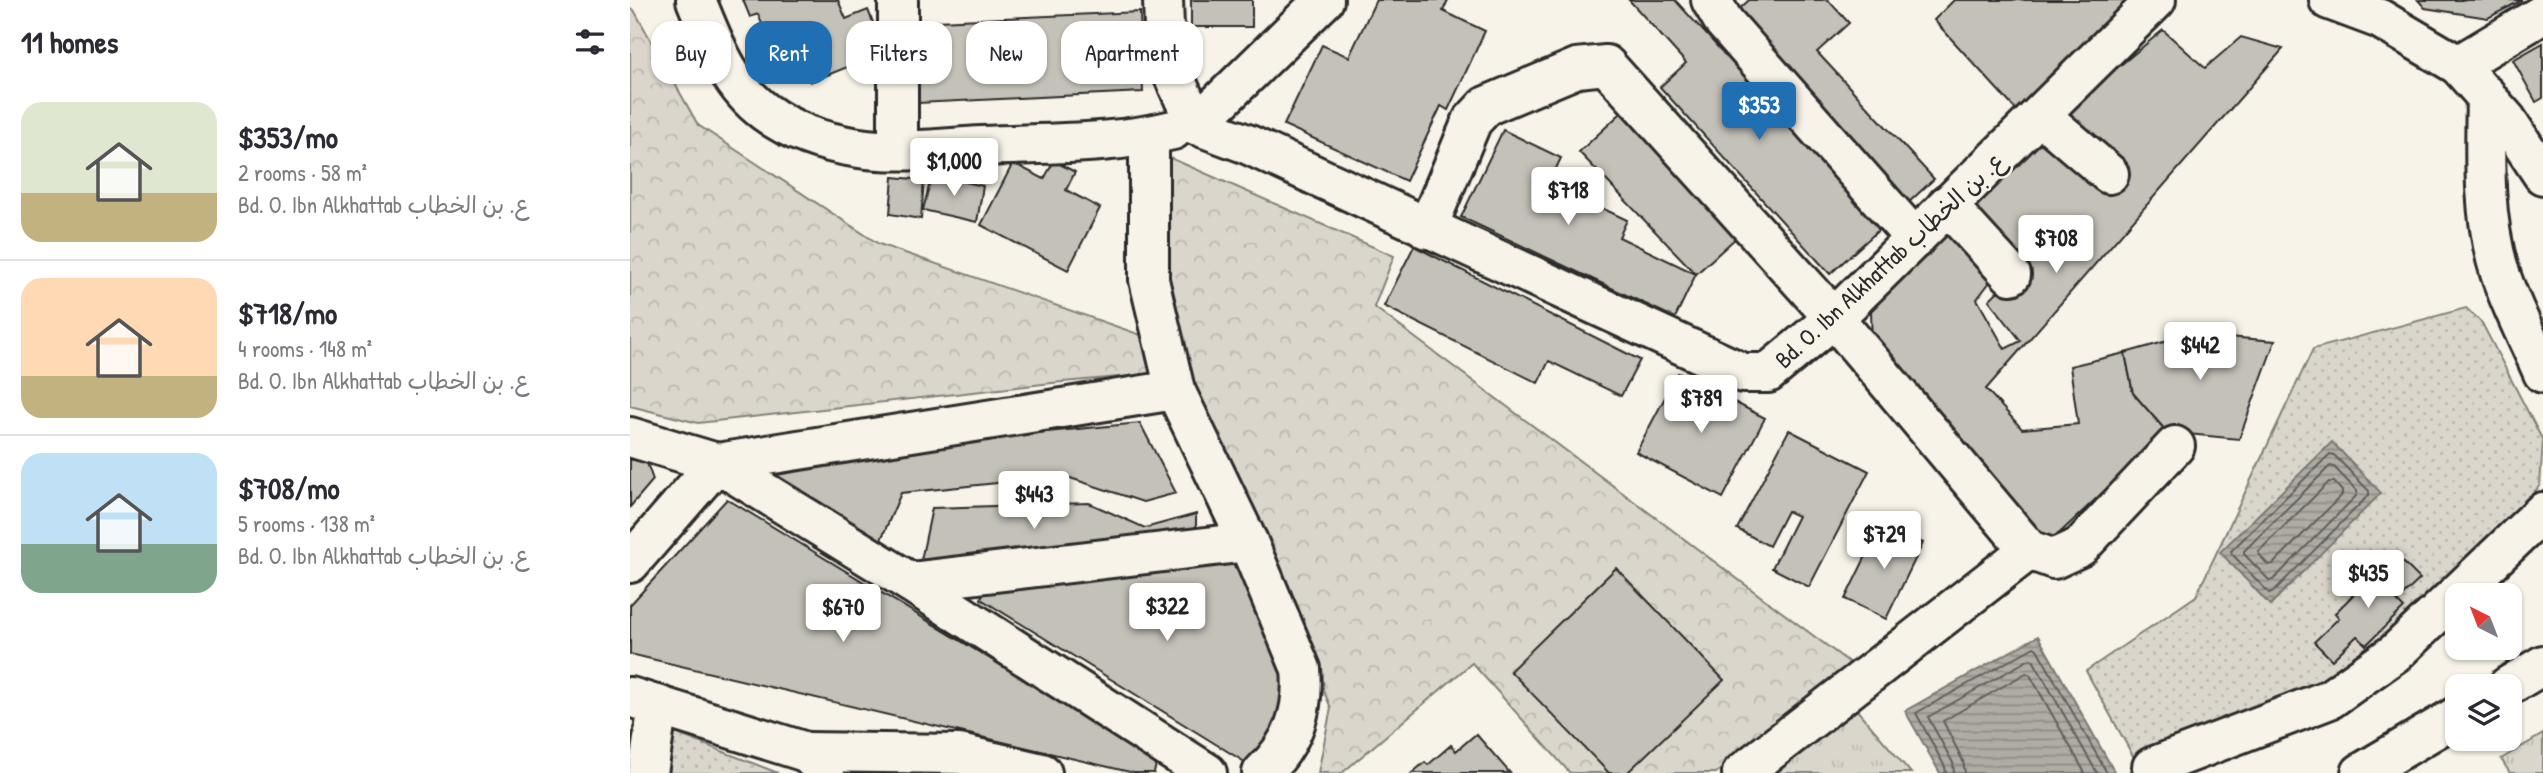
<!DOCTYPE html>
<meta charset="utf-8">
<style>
body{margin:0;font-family:"Patrick Hand","Playpen Sans Arabic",sans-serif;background:#f7f7f7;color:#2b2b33;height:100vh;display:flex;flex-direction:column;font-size:26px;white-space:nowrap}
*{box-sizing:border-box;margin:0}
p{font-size:23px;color:#7c7c81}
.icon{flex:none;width:38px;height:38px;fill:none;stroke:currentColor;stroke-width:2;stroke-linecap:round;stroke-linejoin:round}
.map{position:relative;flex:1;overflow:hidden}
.side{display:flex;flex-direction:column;background:#fff;width:630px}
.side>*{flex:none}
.hud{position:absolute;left:21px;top:21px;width:665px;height:63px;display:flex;gap:14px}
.needle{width:46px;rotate:318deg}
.tools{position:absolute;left:1815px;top:583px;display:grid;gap:14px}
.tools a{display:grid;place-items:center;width:77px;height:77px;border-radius:14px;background:#fff;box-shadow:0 2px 5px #0004;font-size:35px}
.price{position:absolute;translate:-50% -60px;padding:0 16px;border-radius:7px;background:#fff;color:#222;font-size:23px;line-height:46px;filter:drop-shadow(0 2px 4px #0008)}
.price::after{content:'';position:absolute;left:50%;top:42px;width:21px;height:16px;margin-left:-10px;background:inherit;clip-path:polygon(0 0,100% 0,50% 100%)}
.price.active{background:#1f6fb2;color:#fff}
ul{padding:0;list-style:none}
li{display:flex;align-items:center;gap:21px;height:175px;padding:0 21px}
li+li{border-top:2px solid #e1e1e2}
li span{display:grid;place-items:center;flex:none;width:196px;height:140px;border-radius:21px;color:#555}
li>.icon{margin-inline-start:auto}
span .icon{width:84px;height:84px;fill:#fffc;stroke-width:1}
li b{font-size:30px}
h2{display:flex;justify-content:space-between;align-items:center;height:84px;padding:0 21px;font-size:30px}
.pill{padding:0 24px;border-radius:21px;background:#fff;box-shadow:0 2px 5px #0004;font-size:24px;line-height:63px}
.pill.active{background:#1f6fb2;color:#fff}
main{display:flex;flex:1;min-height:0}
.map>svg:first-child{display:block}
.grass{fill:url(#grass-tufts);stroke:#82807c;stroke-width:2}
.forest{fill:url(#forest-crowns);stroke:#82807c;stroke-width:2}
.garden{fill:url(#garden-dots);stroke:#82807c;stroke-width:2}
.water{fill:url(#water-rules);stroke:#7a7874;stroke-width:2}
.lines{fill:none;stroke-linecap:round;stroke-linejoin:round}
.shore{stroke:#605f5b;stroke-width:2}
.building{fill:#c4c1b9;stroke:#2b2b2b;stroke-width:2}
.minor-casing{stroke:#2b2b2b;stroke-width:44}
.minor{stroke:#f7f3e8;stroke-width:38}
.labels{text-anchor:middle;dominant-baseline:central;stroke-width:5;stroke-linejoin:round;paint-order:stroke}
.street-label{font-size:24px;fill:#2b2b2b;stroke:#f7f3e8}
</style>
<main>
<section class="side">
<h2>11 homes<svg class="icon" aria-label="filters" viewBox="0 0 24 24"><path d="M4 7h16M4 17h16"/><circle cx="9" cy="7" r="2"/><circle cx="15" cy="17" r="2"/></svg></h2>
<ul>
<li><span style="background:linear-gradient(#dfe7d0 65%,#c2b280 0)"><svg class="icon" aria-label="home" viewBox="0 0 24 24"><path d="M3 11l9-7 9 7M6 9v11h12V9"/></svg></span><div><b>$353/mo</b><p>2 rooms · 58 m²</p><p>Bd. O. Ibn Alkhattab ع. بن الخطاب</p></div></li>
<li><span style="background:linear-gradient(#ffd9b3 70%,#c2b280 0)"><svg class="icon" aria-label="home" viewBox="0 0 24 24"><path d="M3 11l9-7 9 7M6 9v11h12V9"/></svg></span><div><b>$718/mo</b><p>4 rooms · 148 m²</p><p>Bd. O. Ibn Alkhattab ع. بن الخطاب</p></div></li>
<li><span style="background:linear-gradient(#bfe0f5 65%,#7fa58c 0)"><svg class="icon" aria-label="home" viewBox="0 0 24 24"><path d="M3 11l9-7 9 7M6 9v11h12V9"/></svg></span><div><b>$708/mo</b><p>5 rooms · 138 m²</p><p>Bd. O. Ibn Alkhattab ع. بن الخطاب</p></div></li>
</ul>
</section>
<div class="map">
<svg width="1913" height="773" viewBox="0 0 1913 773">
<defs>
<pattern id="grass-tufts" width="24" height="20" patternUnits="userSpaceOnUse" patternTransform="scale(1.75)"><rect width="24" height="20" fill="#dad6cc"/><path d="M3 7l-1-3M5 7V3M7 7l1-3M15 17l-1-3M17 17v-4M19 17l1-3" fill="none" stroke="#bbb8af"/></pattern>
<pattern id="forest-crowns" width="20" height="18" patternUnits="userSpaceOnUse" patternTransform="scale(1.75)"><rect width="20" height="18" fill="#dad6cc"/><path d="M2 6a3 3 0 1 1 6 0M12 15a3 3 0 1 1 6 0" fill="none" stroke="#bbb8af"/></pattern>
<pattern id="garden-dots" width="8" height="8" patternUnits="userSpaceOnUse" patternTransform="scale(1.75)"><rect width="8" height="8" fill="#dad6cc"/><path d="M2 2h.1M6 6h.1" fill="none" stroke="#bbb8af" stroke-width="1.8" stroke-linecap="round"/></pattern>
<pattern id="water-rules" width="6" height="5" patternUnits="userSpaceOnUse" patternTransform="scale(1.75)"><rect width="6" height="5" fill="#afaca4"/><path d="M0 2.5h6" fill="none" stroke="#8f8c86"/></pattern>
</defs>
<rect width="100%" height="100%" fill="#f7f3e8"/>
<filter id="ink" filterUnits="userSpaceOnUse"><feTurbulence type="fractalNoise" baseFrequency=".0143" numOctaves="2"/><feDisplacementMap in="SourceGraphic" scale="14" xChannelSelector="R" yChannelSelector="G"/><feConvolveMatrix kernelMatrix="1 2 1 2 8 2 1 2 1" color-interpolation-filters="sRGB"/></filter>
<g filter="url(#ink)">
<g class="grass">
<path d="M1220,702l61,71h-142z"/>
<path d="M1913,734v39h-33l-9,-14z"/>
</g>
<g class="forest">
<path d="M0,9l4,1 64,115 181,119 262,91 11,39 -100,9 -354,40 -68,-17z"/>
<path d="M529,153l235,103 -20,51 480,359 -138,107h-146l-98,-110 -130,110h-24l13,-65 -70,-167 -70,-147 -23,-104z"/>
</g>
<g class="garden">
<path d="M1836,308l16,15 61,118 -3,44 -25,31 -157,151 -112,50 -113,39 -47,-85 110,-75 117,-247z"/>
<path d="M40,731l108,42h-113z"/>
</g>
<g class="water">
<path d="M1702,442l49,51 -111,112 -50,-53z"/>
<path d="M1408,636l77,137h-175l-35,-62z"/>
</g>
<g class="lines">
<g class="shore">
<path d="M1700,454l4,1 35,36v4l-96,97 -4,1 -37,-39 -1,-3z"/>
<path d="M1700,466l4,1 23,24v4l-84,85h-4l-25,-26v-3z"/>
<path d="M1699,482h5l8,9v4l-69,69 -5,1 -9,-11v-3z"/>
<path d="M1316,773l-1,-6 -29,-54 118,-66 3,2 70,124"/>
<path d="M1324,773l-1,-10 -25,-46 102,-58 3,1 64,113"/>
<path d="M1335,773l-2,-12 -20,-40 83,-48 4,2 55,98"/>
</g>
</g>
<g class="building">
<path d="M113,0h95l8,19 22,-9 17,42 -75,30 -18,-44 -21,8 -13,-32 -8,3z"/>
<rect x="561" y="0" width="61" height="27"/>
<path d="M746,0h72l-5,11 42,20 -37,79 -7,-4 -35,75 -122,-56 38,-80 27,12z"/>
<path d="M999,0h46l207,227 -52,47 -170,-187 26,-24z"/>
<path d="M1119,0h79l21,23 -32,29 117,127 -26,24 -174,-189z"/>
<path d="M1324,0h187l-123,112 -84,-92z"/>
<path d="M1788,0h104l-34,18 -63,-10z"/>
<path d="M510,12l3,80 -225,11 -3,-81z"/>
<path d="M1533,30l42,38 36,-31 42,12 -297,340 36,40 56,-5 -8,-58 55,-13 8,40 34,39 -118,111 -177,-199 -1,-34 74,-93 51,57 -19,25 28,50 16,-8 -32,-41 28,-28 -56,-61 93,-91z"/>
<path d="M1913,43v55l-7,4 -23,-42z"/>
<path d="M991,113l116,124 -41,37 -117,-122z"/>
<path d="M873,130l58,28 -12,25 78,37 -8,17 77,37 -21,44 -214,-101z"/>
<path d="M424,161l21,11 -9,18 34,18 -32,62 -87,-45 32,-62 31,16z"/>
<path d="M302,174l51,12 -6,36 -54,-12z"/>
<path d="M263,177l31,3 -3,39 -31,-5z"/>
<path d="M784,246l226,114 -19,36 -72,-35 -11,22 -154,-77z"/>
<path d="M1562,334l83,7 -36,98 -72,-7 -34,-39 -8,-40z"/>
<path d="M1048,373l87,45 -42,80 -87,-46z"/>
<path d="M510,423l36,70 -33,9 -79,-26 -163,17 -21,49 -109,-65 3,-19z"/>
<path d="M1159,430l80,41 -60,116 -37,-19 26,-52 -11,-5 -18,35 -32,-17z"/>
<path d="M0,459l17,4 6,17 -23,27z"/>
<path d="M97,499l430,261 -3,13h-20l-504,-119v-49z"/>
<path d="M459,503l56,25 51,-14v21l-276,30 12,-57z"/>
<path d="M1252,523l41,20 -37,76 -41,-20z"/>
<path d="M1770,559l20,20 -23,22 7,7 -38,37 -9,-9 -25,24 -18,-18 25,-24 -4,-5 37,-37 5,5z"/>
<path d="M599,560l30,38 29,93 -12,37 -28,36 -267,-165 4,-13z"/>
<path d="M986,568l108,112 -97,93h-18l-99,-102z"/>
<path d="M846,734l34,39h-98l13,-11 3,3 23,-20 5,6z"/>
</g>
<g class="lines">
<defs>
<g id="minor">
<path d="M66,0c17,41 32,85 69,112 27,20 61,31 94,36 40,6 83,0 123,-2 63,-3 130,-1 191,-16"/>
<path d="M533,0l2,57 31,68"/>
<path d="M1081,0l13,22 191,217"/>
<path d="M1699,0l51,19 78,46 48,54 37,56"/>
<path d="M1828,65l85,-51"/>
<path d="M1856,95c-1,58 -4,121 14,178 11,34 29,67 43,100"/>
<path d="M1411,116l68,58"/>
<path d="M566,125l51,19 496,229h25l66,-55 322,-318"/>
<path d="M566,125l128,-125"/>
<path d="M519,136v144l26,110 73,152 53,127c4,42 -8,75 -39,104"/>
<path d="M268,150v-150"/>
<path d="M1317,205l64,70"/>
<path d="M797,229l45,-108 14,-15 91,-38 29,-3 228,253 195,232 25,9 26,-12 95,-101"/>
<path d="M0,437l87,26 193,119 297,191"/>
<path d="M0,563l87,-100 458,-73"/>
<path d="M280,582l338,-40"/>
<path d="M1878,686l35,-21"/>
<path d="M0,697l176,55 19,19"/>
<path d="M176,752l153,2 83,19"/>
<path d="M1522,767l178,-68 65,-46 148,-141"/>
<path d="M18,773l10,-68"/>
<path d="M1112,773l287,-223"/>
<path d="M1731,773l96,-57"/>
</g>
</defs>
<use href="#minor" class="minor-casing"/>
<use href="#minor" class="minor"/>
</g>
</g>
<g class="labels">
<g class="street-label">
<text transform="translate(1259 260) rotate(-43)">Bd. O. Ibn Alkhattab ع. بن الخطاب</text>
</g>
</g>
</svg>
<div class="tools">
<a><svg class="needle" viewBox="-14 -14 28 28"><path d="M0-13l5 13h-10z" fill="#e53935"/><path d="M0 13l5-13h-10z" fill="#7c7c81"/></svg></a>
<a><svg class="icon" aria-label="layers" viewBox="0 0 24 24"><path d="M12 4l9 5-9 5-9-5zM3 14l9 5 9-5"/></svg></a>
</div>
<b class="price active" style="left:1129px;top:142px">$353</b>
<b class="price" style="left:324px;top:198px">$1,000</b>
<b class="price" style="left:938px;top:227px">$718</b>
<b class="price" style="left:1426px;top:275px">$708</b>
<b class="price" style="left:1570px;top:382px">$442</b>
<b class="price" style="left:1071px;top:435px">$789</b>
<b class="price" style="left:404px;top:531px">$443</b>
<b class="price" style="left:1254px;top:571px">$729</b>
<b class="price" style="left:1738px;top:610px">$435</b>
<b class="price" style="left:537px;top:643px">$322</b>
<b class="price" style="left:213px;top:644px">$670</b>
<div class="hud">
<a class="pill">Buy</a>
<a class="pill active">Rent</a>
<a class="pill">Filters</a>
<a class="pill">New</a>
<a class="pill">Apartment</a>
</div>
</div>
</main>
